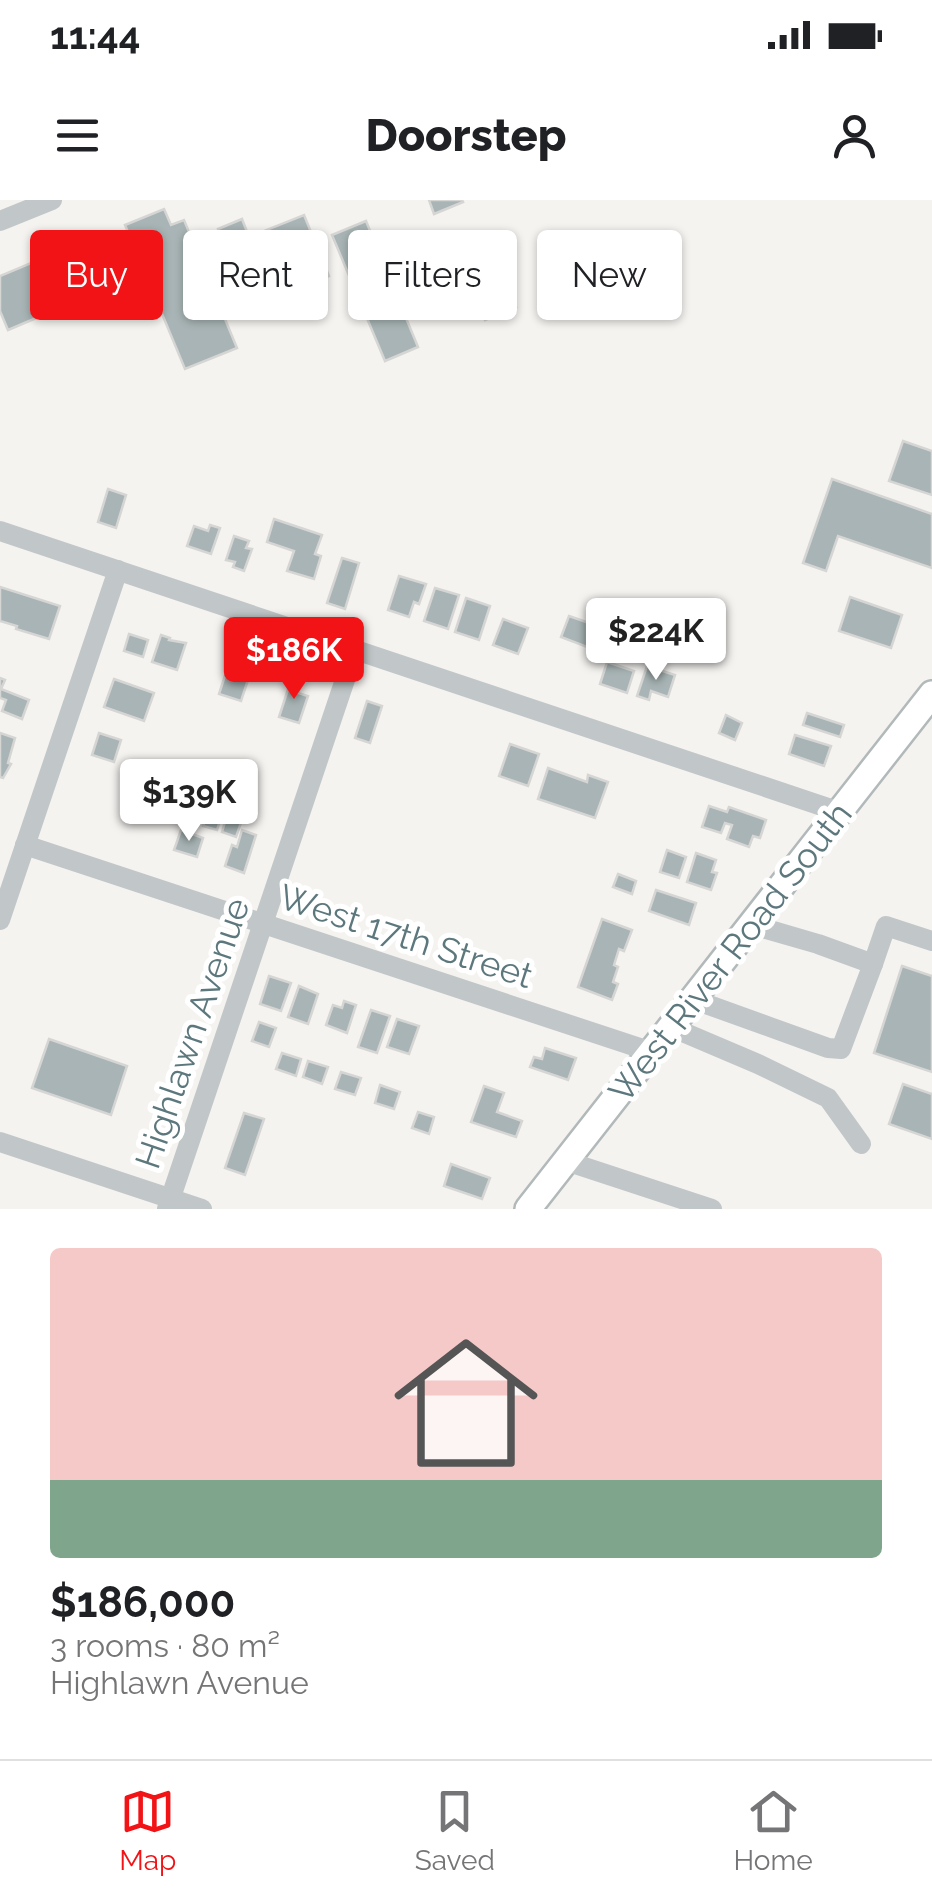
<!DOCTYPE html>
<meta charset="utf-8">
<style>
body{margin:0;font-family:Raleway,sans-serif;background:#f2f2f2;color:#202124;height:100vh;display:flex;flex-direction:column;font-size:38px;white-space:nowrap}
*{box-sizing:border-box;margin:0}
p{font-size:32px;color:#757577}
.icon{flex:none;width:55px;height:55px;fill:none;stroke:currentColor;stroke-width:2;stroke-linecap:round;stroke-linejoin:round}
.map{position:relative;height:1009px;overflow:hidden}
.details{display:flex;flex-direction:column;background:#fff;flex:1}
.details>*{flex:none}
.banner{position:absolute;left:30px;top:30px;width:872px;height:90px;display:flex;gap:20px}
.price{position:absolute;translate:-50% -85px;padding:0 22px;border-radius:10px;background:#fff;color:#222;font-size:32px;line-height:65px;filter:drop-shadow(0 2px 5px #0008)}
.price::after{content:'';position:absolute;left:50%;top:60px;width:30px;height:22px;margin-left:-15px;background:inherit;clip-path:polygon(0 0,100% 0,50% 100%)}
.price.on{background:#f11316;color:#fff}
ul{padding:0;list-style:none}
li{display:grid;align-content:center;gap:20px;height:530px;padding:0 50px}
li+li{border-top:2px solid #e0e0e0}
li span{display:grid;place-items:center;height:310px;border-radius:10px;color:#555}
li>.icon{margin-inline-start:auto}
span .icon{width:180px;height:180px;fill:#fffc;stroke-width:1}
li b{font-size:42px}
.tag{padding:0 35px;border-radius:10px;background:#fff;box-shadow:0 2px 8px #0004;font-size:35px;line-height:90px}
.tag.on{background:#f11316;color:#fff}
.status{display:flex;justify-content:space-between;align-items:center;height:70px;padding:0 50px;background:#fff;direction:ltr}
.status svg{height:28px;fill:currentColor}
header{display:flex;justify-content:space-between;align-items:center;height:130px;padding:0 50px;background:#fff;font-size:45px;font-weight:800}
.tabs{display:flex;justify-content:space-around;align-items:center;height:140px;border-top:2px solid #e0e0e0;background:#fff;font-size:28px;color:#757577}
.tabs a{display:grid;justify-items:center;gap:5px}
.tabs .on{color:#f11316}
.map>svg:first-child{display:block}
.building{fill:#a8b4b5;stroke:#d5d5d3;stroke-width:2.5}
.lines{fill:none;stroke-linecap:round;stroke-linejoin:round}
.major-casing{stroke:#b2b9ba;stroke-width:30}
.minor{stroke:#c1c7c8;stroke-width:20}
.major{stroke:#fff;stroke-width:25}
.labels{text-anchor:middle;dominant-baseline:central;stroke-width:10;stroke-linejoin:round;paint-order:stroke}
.street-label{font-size:35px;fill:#5d787d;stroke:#fff}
</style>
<div class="status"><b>11:44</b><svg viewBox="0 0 49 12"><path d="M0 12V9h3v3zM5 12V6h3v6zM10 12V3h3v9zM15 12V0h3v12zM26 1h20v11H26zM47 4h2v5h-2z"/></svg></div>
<header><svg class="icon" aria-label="menu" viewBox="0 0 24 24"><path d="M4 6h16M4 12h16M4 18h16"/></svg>Doorstep<svg class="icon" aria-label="person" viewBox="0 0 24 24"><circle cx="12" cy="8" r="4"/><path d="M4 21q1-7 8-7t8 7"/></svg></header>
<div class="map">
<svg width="932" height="1009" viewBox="0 0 932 1009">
<rect width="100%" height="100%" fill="#f5f3f0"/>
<g class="building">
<path d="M429,0h33l1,2 -29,12z"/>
<path d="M164,9l7,16 13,-5 53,128 -52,21 -60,-144z"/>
<path d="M304,15l25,61 -78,32 -33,-79 24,-10 7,18z"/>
<path d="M366,21l52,126 -33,14 -53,-126z"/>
<path d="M490,44l26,63 -31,13 -26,-63z"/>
<path d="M67,48l21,48 -80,34 -8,-19v-35z"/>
<path d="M903,241l29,10v44l-43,-14z"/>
<path d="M832,279l100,35v54l-94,-32 -12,35 -23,-8z"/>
<path d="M108,289l18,6 -10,33 -18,-6z"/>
<path d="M274,319l48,16 -7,19 6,2 -7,23 -27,-8 7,-20 -27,-9z"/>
<path d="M210,325l10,3 -9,26 -24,-8 7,-20 14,5z"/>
<path d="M234,336l15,5 -3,7 6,1 -8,22 -11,-4 2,-5 -9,-2z"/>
<path d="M342,358l17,5 -14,46 -18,-6z"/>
<path d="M399,376l27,8 -7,20 -5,-2 -5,15 -21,-7z"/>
<path d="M0,387l60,19 -11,33 -33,-10 1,-3 -17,-5z"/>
<path d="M435,388l24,7 -11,34 -24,-8z"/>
<path d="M850,397l52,18 -11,33 -52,-17z"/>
<path d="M466,398l24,8 -11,34 -24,-8z"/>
<path d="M569,416l26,9 -8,22 -26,-10z"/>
<path d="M636,418l20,6 -7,20 -19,-7z"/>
<path d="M503,419l25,9 -10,26 -25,-9z"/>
<path d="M677,433l17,6 -6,18 -17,-6z"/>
<path d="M129,434l19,6 -5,17 -19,-6z"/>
<path d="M161,435l9,3 -1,2 17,3 -9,27 -25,-8z"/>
<path d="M230,460l22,8 -11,33 -22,-7z"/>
<path d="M607,462l27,9 -7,22 -27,-9z"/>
<path d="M647,466l28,9 -7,22 -17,-6 -2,9 -12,-4z"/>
<path d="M292,477l10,3 -4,13 10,3 -9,27 -20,-6z"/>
<path d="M0,478l5,2 -4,9 28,11 -7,19 -20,-8 4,-11 -6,-2z"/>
<path d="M114,479l40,14 -10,28 -40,-14z"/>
<path d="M367,501l15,5 -12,37 -15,-5z"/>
<path d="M807,513l37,12 -4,12 -37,-12z"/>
<path d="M726,515l16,8 -7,17 -16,-7z"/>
<path d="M0,533l15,5 -7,25 3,1 -8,14 -3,-1z"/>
<path d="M99,533l22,7 -7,22 -22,-7z"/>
<path d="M795,535l36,11 -7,20 -35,-12z"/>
<path d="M510,544l29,10 -11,32 -29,-10z"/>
<path d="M548,568l39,14 1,-7 20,7 -13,36 -57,-19z"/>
<path d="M709,606l18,6 2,-5 37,13 -6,18 -7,-2 -4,11 -22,-8 5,-14 -7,-2 -4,10 -19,-6z"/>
<path d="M209,609l13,5 -5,16 -14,-4z"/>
<path d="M227,615l15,5 -6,17 -14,-5z"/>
<path d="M181,630l22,8 -6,19 -23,-7z"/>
<path d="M242,630l14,5 -12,38 -19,-7 7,-21 5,2z"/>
<path d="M667,650l19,7 -7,21 -19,-6z"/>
<path d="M696,653l20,7 -4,12 5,1 -6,17 -24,-8z"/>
<path d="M618,674l18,7 -4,13 -19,-7z"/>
<path d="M656,690l40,13 -7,22 -40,-14z"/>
<path d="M602,719l30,11 -8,21 -5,-2 -5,16 4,2 -5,15 5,2 -6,16 -34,-13z"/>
<path d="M902,766l30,10v96l-58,-19z"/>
<path d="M269,776l22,7 -10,28 -21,-7z"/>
<path d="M299,786l19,8 -10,30 -20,-7z"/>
<path d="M344,801l12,4 -9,28 -21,-8 7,-20 9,3z"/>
<path d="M371,810l19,6 -13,37 -19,-6z"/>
<path d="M397,819l22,7 -10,28 -22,-7z"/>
<path d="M259,822l17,6 -7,19 -17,-6z"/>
<path d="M49,839l78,27 -16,49 -79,-27z"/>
<path d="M545,848l31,10 -8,22 -38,-13 4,-10 8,2z"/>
<path d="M282,853l19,6 -5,17 -20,-7z"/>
<path d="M308,861l20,6 -6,17 -19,-7z"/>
<path d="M341,872l20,6 -6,17 -20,-6z"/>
<path d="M903,884l29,10v45l-43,-15z"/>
<path d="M380,885l20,7 -6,17 -19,-6z"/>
<path d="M484,886l20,7 -7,19 25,9 -6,16 -45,-15z"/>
<path d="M418,912l16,5 -5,17 -17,-6z"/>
<path d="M244,913l20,6 -19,56 -20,-7z"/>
<path d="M451,964l39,14 -8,21 -38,-13z"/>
</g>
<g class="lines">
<defs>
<path id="major" d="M528,1009l404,-515"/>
</defs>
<use href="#major" class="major-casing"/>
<g class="minor">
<path d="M0,21l52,-21"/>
<path d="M0,331l840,281"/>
<path d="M25,645l627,207"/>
<path d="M0,720l118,-350"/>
<path d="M749,724l69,20 55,20 13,-38 46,15"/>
<path d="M692,799l136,49 13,1 32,-85"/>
<path d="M671,827l87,37 70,34 33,46"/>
<path d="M0,942l202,67"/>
<path d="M566,961l146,48"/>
<path d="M167,1009l188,-559"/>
</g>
<use href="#major" class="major"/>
</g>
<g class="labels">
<g class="street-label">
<text transform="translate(406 736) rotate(18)">West 17th Street</text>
<text transform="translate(730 752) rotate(-52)">West River Road South</text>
<text transform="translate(192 833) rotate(-71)">Highlawn Avenue</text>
</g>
</g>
</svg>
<b class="price" style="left:656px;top:483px">$224K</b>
<b class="price on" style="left:294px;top:502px">$186K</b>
<b class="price" style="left:189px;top:644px">$139K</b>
<div class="banner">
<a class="tag on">Buy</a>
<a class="tag">Rent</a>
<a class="tag">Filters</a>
<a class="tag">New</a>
</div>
</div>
<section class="details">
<ul>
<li><span style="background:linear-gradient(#f6c9c9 75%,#7fa58c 0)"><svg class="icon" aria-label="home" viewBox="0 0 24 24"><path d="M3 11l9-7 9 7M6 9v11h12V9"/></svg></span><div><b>$186,000</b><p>3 rooms · 80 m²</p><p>Highlawn Avenue</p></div></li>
</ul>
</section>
<nav class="tabs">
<a class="on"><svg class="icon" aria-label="map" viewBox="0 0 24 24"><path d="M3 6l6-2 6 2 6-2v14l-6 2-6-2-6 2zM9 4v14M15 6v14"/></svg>Map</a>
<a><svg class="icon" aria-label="saved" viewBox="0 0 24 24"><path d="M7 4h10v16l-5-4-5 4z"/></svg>Saved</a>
<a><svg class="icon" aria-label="home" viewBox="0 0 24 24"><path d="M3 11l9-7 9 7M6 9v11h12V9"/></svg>Home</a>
</nav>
